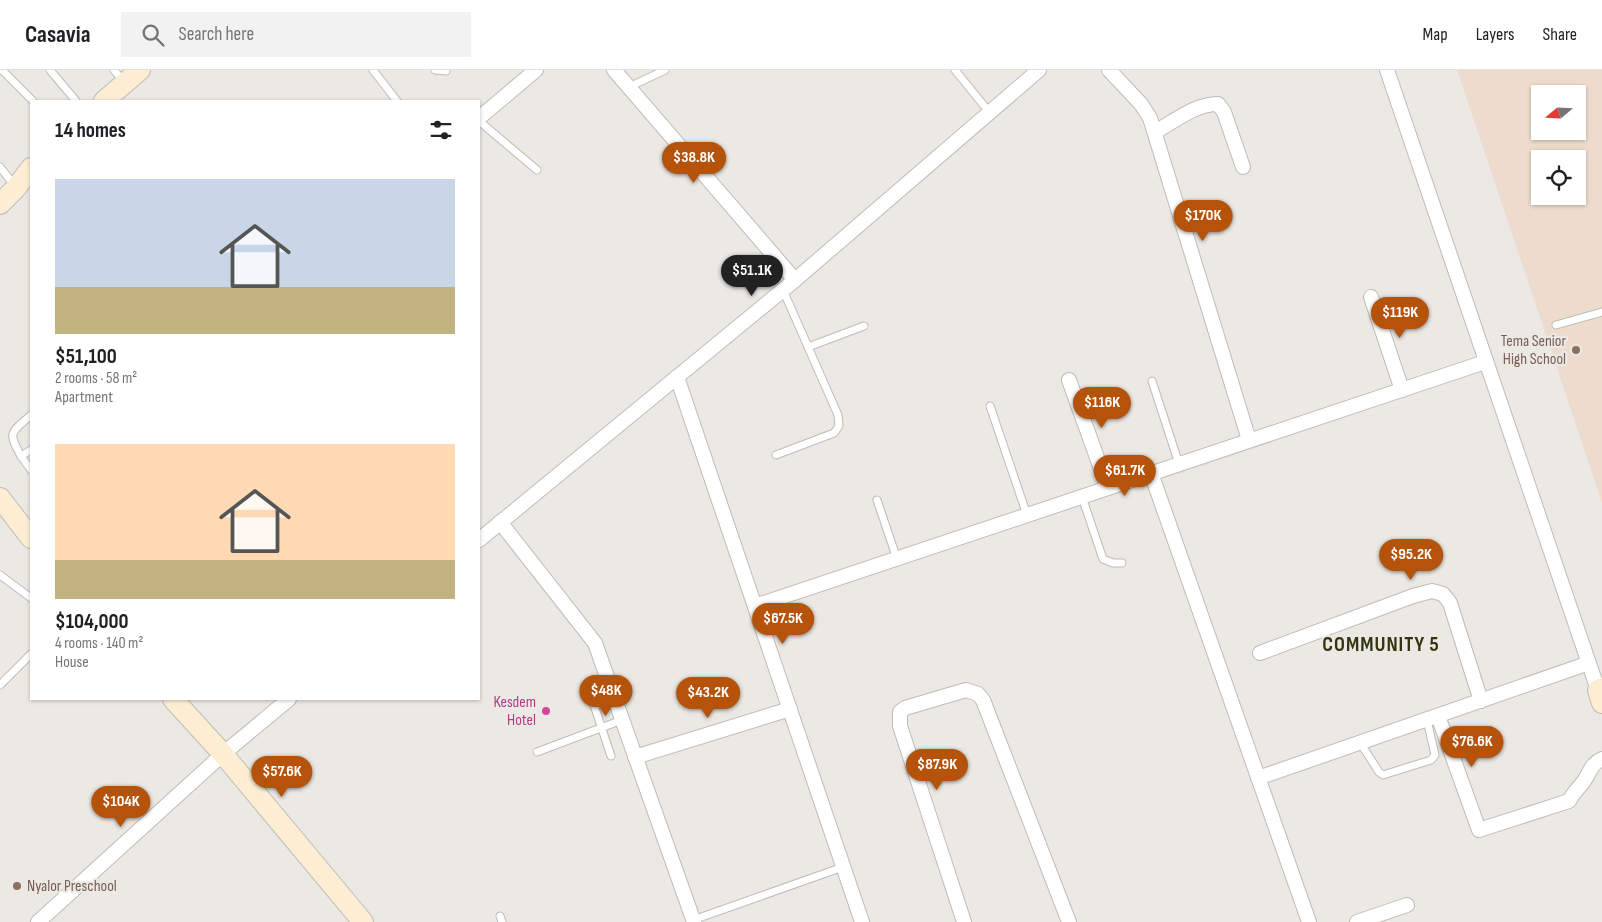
<!DOCTYPE html>
<meta charset="utf-8">
<style>
body{margin:0;font-family:"Sofia Sans Condensed",sans-serif;background:#f2f2f2;color:#202124;height:100vh;display:flex;flex-direction:column;font-size:19px;white-space:nowrap}
*{box-sizing:border-box;margin:0}
p{font-size:16px;color:#757577}
.icon{flex:none;width:28px;height:28px;fill:none;stroke:currentColor;stroke-width:2;stroke-linecap:round;stroke-linejoin:round}
.map{position:relative;flex:1;overflow:hidden}
.drawer{position:absolute;left:30px;top:30px;width:450px;height:600px;display:flex;flex-direction:column;background:#fff;border-radius:0px;box-shadow:0 1px 4px #0004}
.drawer>*{flex:none}
.needle{width:32px;rotate:251deg}
.controls{position:absolute;left:1531px;top:15px;display:grid;gap:10px}
.controls a{display:grid;place-items:center;width:55px;height:55px;border-radius:0px;background:#fff;box-shadow:0 1px 4px #0004;font-size:25px}
.price{position:absolute;translate:-50% -42px;padding:0 11px;border-radius:18px;background:#b45309;color:#fff;font-size:16px;line-height:32px;filter:drop-shadow(0 1px 2px #0008)}
.price::after{content:'';position:absolute;left:50%;top:30px;width:15px;height:11px;margin-left:-8px;background:inherit;clip-path:polygon(0 0,100% 0,50% 100%)}
.price.active{background:#222;color:#fff}
ul{padding:0;list-style:none}
li{display:grid;align-content:center;gap:10px;height:265px;padding:0 25px}
li span{display:grid;place-items:center;height:155px;border-radius:0px;color:#555}
li>.icon{margin-inline-start:auto}
span .icon{width:90px;height:90px;fill:#fffc;stroke-width:1}
li b{font-size:21px}
h2{display:flex;justify-content:space-between;align-items:center;height:60px;padding:0 25px;font-size:21px}
header{display:flex;align-items:center;gap:30px;box-sizing:border-box;height:70px;padding:0 25px;background:#fff;border-bottom:1px solid #e0e0e0}
header strong{font-size:24px}
nav{display:flex;gap:28px;margin-inline-start:auto;font-size:18px}
.search{width:350px;height:45px;background:#f2f2f2;display:flex;align-items:center;gap:12px;box-sizing:border-box;padding:0 18px;border-radius:0px;color:#757577;font-size:19px}
.map>svg:first-child{display:block}
.education{fill:#eddccb;fill-rule:evenodd}
.lines{fill:none;stroke-linecap:round;stroke-linejoin:round}
.lane-casing{stroke:#bfbcb8;stroke-width:9}
.street-casing{stroke:#bfbcb8;stroke-width:16}
.secondary-casing{stroke:#bfbcb8;stroke-width:22}
.lane{stroke:#fff;stroke-width:7}
.street{stroke:#fff;stroke-width:14}
.secondary{stroke:#fdeed3;stroke-width:20}
.education-dot{fill:#8d6e63;stroke:#ece9e5;stroke-width:2}
.hotel-dot{fill:#d1479c;stroke:#ece9e5;stroke-width:2}
.labels{text-anchor:middle;dominant-baseline:central;stroke-width:4.5;stroke-linejoin:round;paint-order:stroke}
.education-label{font-size:16px;fill:#785e54;stroke:#ece9e5;text-anchor:end}
.hotel-label{font-size:16px;fill:#b23c85;stroke:#ece9e5;text-anchor:end}
.district-label{font-size:21px;font-weight:bold;letter-spacing:1px;fill:#313811;stroke:#ece9e5}
</style>
<header>
<strong>Casavia</strong>
<div class="search"><svg class="icon" aria-label="search" viewBox="0 0 24 24"><circle cx="10" cy="10" r="6"/><path d="M15 15l6 6"/></svg>Search here</div>
<nav><a>Map</a><a>Layers</a><a>Share</a></nav>
</header>
<div class="map">
<svg width="1602" height="852" viewBox="0 0 1602 852">
<rect width="100%" height="100%" fill="#ece9e5"/>
<path class="education" d="M1457,0h145v433zM1540,24h38v37h-38zM1540,89h38v37h-38z"/>
<g class="lines">
<defs>
<g id="lane">
<path d="M2,0l31,31"/>
<path d="M50,0l26,31"/>
<path d="M114,0l11,13"/>
<path d="M373,0l24,31"/>
<path d="M435,0l11,1"/>
<path d="M955,0l35,43"/>
<path d="M629,17l36,-17"/>
<path d="M479,51l58,49"/>
<path d="M0,97l15,19"/>
<path d="M1556,255l46,-13"/>
<path d="M808,277l56,-21"/>
<path d="M1152,311l27,83"/>
<path d="M990,336l37,109"/>
<path d="M31,380l-10,6 10,14"/>
<path d="M776,385l58,-22 5,-7 -1,-11 -55,-125"/>
<path d="M21,386c-14,-25 -10,-23 10,-41"/>
<path d="M1082,427l21,62 10,4h9"/>
<path d="M877,430l20,59"/>
<path d="M0,505l31,23"/>
<path d="M587,614l24,72"/>
<path d="M0,615l31,-31"/>
<path d="M1361,674l18,28 4,3 48,-15 4,-5 -8,-35"/>
<path d="M537,682l85,-32"/>
<path d="M500,846l2,6"/>
<path d="M693,850l150,-53"/>
</g>
<g id="street">
<path d="M614,0l181,210"/>
<path d="M1109,0l32,34 9,14 99,322"/>
<path d="M1387,0l211,620"/>
<path d="M479,48l57,-48"/>
<path d="M1155,62c20,-11 40,-28 63,-28l6,8 19,55"/>
<path d="M1371,227l31,93"/>
<path d="M677,307l185,545"/>
<path d="M1069,310l39,108"/>
<path d="M1151,403l158,449"/>
<path d="M500,452l95,121 99,279"/>
<path d="M479,470l316,-260 244,-210"/>
<path d="M755,536l730,-244"/>
<path d="M1260,583l153,-57 19,-5 11,3 7,9 31,98"/>
<path d="M1438,646l41,114 90,-29c4,-8 10,-13 15,-20 7,-10 6,-16 18,-22"/>
<path d="M635,687l155,-48"/>
<path d="M1258,708l331,-115"/>
<path d="M38,852l185,-168 66,-55"/>
<path d="M964,852l-64,-196v-14l5,-4 61,-18 12,4 5,6 86,222"/>
<path d="M1357,852l50,-17"/>
</g>
<g id="secondary">
<path d="M104,31l36,-31"/>
<path d="M0,134l16,-16 15,-20"/>
<path d="M0,428l31,40"/>
<path d="M1602,618l-4,2 4,13"/>
<path d="M173,629l50,55 140,168"/>
</g>
</defs>
<use href="#lane" class="lane-casing"/>
<use href="#street" class="street-casing"/>
<use href="#secondary" class="secondary-casing"/>
<use href="#lane" class="lane"/>
<use href="#street" class="street"/>
<use href="#secondary" class="secondary"/>
</g>
<g class="education-dot">
<circle cx="1576" cy="280" r="5"/>
<circle cx="17" cy="816" r="5"/>
</g>
<circle class="hotel-dot" cx="546" cy="641" r="5"/>
<g class="labels">
<g class="education-label">
<text x="1566" y="271">Tema Senior<tspan x="1566" dy="18">High School</tspan></text>
<text x="27" y="816" text-anchor="start">Nyalor Preschool</text>
</g>
<g class="hotel-label">
<text x="536" y="632">Kesdem<tspan x="536" dy="18">Hotel</tspan></text>
</g>
<g class="district-label">
<text x="1381" y="574">COMMUNITY 5</text>
</g>
</g>
</svg>
<div class="controls">
<a><svg class="needle" viewBox="-14 -14 28 28"><path d="M0-13l5 13h-10z" fill="#e53935"/><path d="M0 13l5-13h-10z" fill="#757577"/></svg></a>
<a><svg class="icon" aria-label="locate" viewBox="0 0 24 24"><circle cx="12" cy="12" r="6"/><path d="M12 2v4M12 18v4M2 12h4M18 12h4"/></svg></a>
</div>
<b class="price" style="left:694px;top:114px">$38.8K</b>
<b class="price" style="left:1203px;top:172px">$170K</b>
<b class="price active" style="left:752px;top:227px">$51.1K</b>
<b class="price" style="left:1400px;top:269px">$119K</b>
<b class="price" style="left:1102px;top:359px">$116K</b>
<b class="price" style="left:1125px;top:427px">$61.7K</b>
<b class="price" style="left:1411px;top:511px">$95.2K</b>
<b class="price" style="left:783px;top:575px">$67.5K</b>
<b class="price" style="left:606px;top:647px">$48K</b>
<b class="price" style="left:708px;top:649px">$43.2K</b>
<b class="price" style="left:1472px;top:698px">$76.6K</b>
<b class="price" style="left:937px;top:721px">$87.9K</b>
<b class="price" style="left:282px;top:728px">$57.6K</b>
<b class="price" style="left:121px;top:758px">$104K</b>
<section class="drawer">
<h2>14 homes<svg class="icon" aria-label="filters" viewBox="0 0 24 24"><path d="M4 7h16M4 17h16"/><circle cx="9" cy="7" r="2"/><circle cx="15" cy="17" r="2"/></svg></h2>
<ul>
<li><span style="background:linear-gradient(#c9d6e8 70%,#c2b280 0)"><svg class="icon" aria-label="home" viewBox="0 0 24 24"><path d="M3 11l9-7 9 7M6 9v11h12V9"/></svg></span><div><b>$51,100</b><p>2 rooms · 58 m²</p><p>Apartment</p></div></li>
<li><span style="background:linear-gradient(#ffd9b3 75%,#c2b280 0)"><svg class="icon" aria-label="home" viewBox="0 0 24 24"><path d="M3 11l9-7 9 7M6 9v11h12V9"/></svg></span><div><b>$104,000</b><p>4 rooms · 140 m²</p><p>House</p></div></li>
</ul>
</section>
</div>
